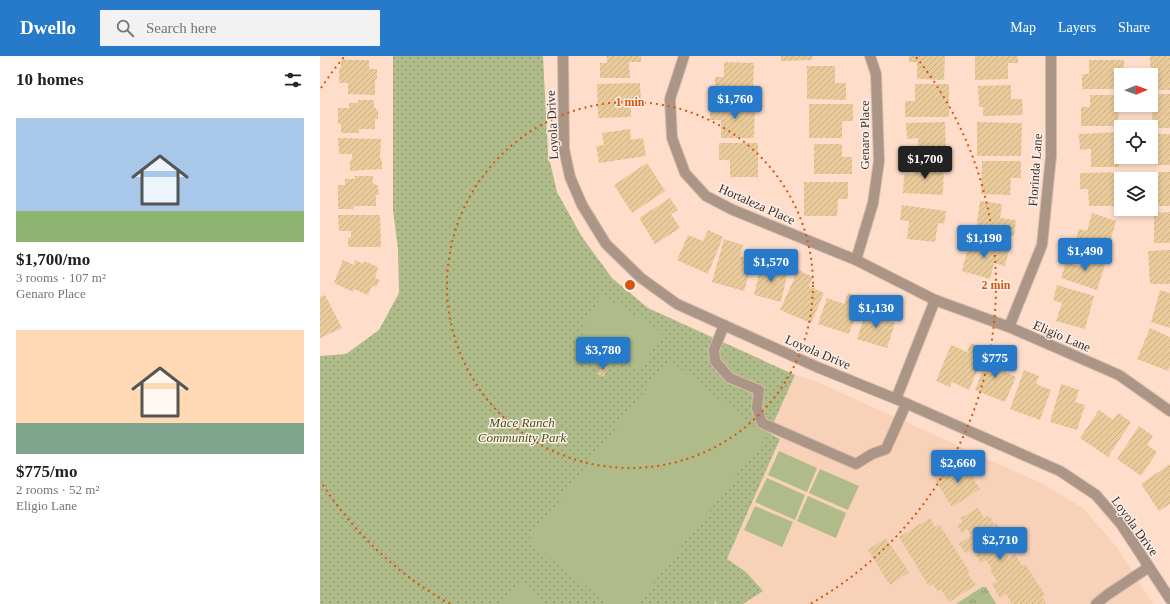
<!DOCTYPE html>
<meta charset="utf-8">
<style>
body{margin:0;font-family:"Times New Roman",serif;background:#f2f2f2;color:#202124;height:100vh;display:flex;flex-direction:column;font-size:15px;white-space:nowrap}
*{box-sizing:border-box;margin:0}
p{font-size:13px;color:#757577}
.icon{flex:none;width:22px;height:22px;fill:none;stroke:currentColor;stroke-width:2;stroke-linecap:round;stroke-linejoin:round}
.map{position:relative;flex:1;overflow:hidden}
.side{display:flex;flex-direction:column;background:#fff;width:320px}
.side>*{flex:none}
.needle{width:26px;rotate:89deg}
.controls{position:absolute;left:794px;top:12px;display:grid;gap:8px}
.controls a{display:grid;place-items:center;width:44px;height:44px;border-radius:0px;background:#fff;box-shadow:0 2px 6px #0003;font-size:20px}
.price{position:absolute;translate:-50% -34px;padding:0 9px;border-radius:4px;background:#267ac9;color:#fff;font-size:13px;line-height:26px;filter:drop-shadow(0 1px 2px #0008)}
.price::after{content:'';position:absolute;left:50%;top:24px;width:12px;height:9px;margin-left:-6px;background:inherit;clip-path:polygon(0 0,100% 0,50% 100%)}
.price.on{background:#222;color:#fff}
ul{padding:0;list-style:none}
li{display:grid;align-content:center;gap:8px;height:212px;padding:0 16px}
li span{display:grid;place-items:center;height:124px;border-radius:0px;color:#555}
li>.icon{margin-inline-start:auto}
span .icon{width:72px;height:72px;fill:#fffc;stroke-width:1}
li b{font-size:17px}
h2{display:flex;justify-content:space-between;align-items:center;height:48px;padding:0 16px;font-size:17px}
header{display:flex;align-items:center;gap:24px;box-sizing:border-box;height:56px;padding:0 20px;background:#267ac9;color:#fff}
header strong{font-size:19px}
nav{display:flex;gap:22px;margin-inline-start:auto;font-size:14px}
.search{width:280px;height:36px;background:#f2f2f2;display:flex;align-items:center;gap:10px;box-sizing:border-box;padding:0 14px;border-radius:0px;color:#757577;font-size:15px}
main{display:flex;flex:1;min-height:0}
.map>svg:first-child{display:block}
.built{fill:#f8d1b9}
.grass{fill:url(#grass-tufts)}
.park{fill:url(#park-dots)}
.pitch{fill:#afbb89}
.building{fill:url(#building-hatch)}
.lines{fill:none;stroke-linecap:round;stroke-linejoin:round}
.minor-casing{stroke:#d7bbaa;stroke-width:12}
.minor{stroke:#aa9587;stroke-width:10}
.ring{fill:none;stroke:#d7550f;stroke-width:2;stroke-dasharray:2 4}
.labels{text-anchor:middle;dominant-baseline:central;stroke-width:3;stroke-linejoin:round;paint-order:stroke}
.street-label{font-size:13px;fill:#3c3028;stroke:#fcefe7}
.park-label{font-size:13px;font-style:italic;fill:#485219;stroke:#fcefe7}
.centre{fill:#d7550f;stroke:#fcefe7;stroke-width:2}
.ring-label{font-size:12px;text-anchor:middle;font-weight:bold;fill:#d7550f;stroke:#fcefe7;stroke-width:3;stroke-linejoin:round;paint-order:stroke}
</style>
<header>
<strong>Dwello</strong>
<div class="search"><svg class="icon" aria-label="search" viewBox="0 0 24 24"><circle cx="10" cy="10" r="6"/><path d="M15 15l6 6"/></svg>Search here</div>
<nav><a>Map</a><a>Layers</a><a>Share</a></nav>
</header>
<main>
<section class="side">
<h2>10 homes<svg class="icon" aria-label="filters" viewBox="0 0 24 24"><path d="M4 7h16M4 17h16"/><circle cx="9" cy="7" r="2"/><circle cx="15" cy="17" r="2"/></svg></h2>
<ul>
<li><span style="background:linear-gradient(#a9c7e8 75%,#8fb573 0)"><svg class="icon" aria-label="home" viewBox="0 0 24 24"><path d="M3 11l9-7 9 7M6 9v11h12V9"/></svg></span><div><b>$1,700/mo</b><p>3 rooms · 107 m²</p><p>Genaro Place</p></div></li>
<li><span style="background:linear-gradient(#ffd9b3 75%,#7fa58c 0)"><svg class="icon" aria-label="home" viewBox="0 0 24 24"><path d="M3 11l9-7 9 7M6 9v11h12V9"/></svg></span><div><b>$775/mo</b><p>2 rooms · 52 m²</p><p>Eligio Lane</p></div></li>
</ul>
</section>
<div class="map">
<svg width="850" height="548" viewBox="0 0 850 548">
<defs>
<pattern id="grass-tufts" width="24" height="20" patternUnits="userSpaceOnUse"><rect width="24" height="20" fill="#afbb89"/><path d="M3 7l-1-3M5 7V3M7 7l1-3M15 17l-1-3M17 17v-4M19 17l1-3" fill="none" stroke="#909870"/></pattern>
<pattern id="park-dots" width="8" height="8" patternUnits="userSpaceOnUse"><rect width="8" height="8" fill="#afbb89"/><path d="M2 2h.1M6 6h.1" fill="none" stroke="#909870" stroke-width="1.8" stroke-linecap="round"/></pattern>
<pattern id="building-hatch" width="6" height="6" patternUnits="userSpaceOnUse"><rect width="6" height="6" fill="#e9ca9a"/><path d="M-1 1l2-2M0 6l6-6M5 7l2-2" fill="none" stroke="#c9ae85"/></pattern>
</defs>
<rect width="100%" height="100%" fill="#fedeca"/>
<path class="built" d="M475,319l20,6 228,103 41,25 32,37 37,58h-438l-4,-7 69,-158 -11,-6z"/>
<path class="grass" d="M662,531h4l10,17h-40z"/>
<path class="park" d="M73,0h150l5,98 9,38 25,45 30,41 36,30 147,67 -26,58 11,6 -53,120 19,13 17,19 -20,13h-26l-4,-5 2,5h-395v-248l26,-2 33,-24 20,-37 -1,-44 -5,-39z"/>
<g class="pitch">
<path d="M282,239l61,38 -23,37 -61,-38z"/>
<path d="M349,304l98,76 -130,168h-28l-81,-63z"/>
<path d="M459,395l38,17 -10,24 -39,-17z"/>
<path d="M500,413l39,17 -11,24 -39,-17z"/>
<path d="M447,422l38,17 -10,25 -40,-18z"/>
<path d="M488,440l38,17 -10,25 -39,-17z"/>
<path d="M435,450l38,16 -11,25 -38,-17z"/>
<path d="M200,525l27,23h-46z"/>
</g>
<g class="building">
<path d="M287,0h34v6h-12l1,16h-30v-15h7z"/>
<path d="M461,0h31v4l-31,1z"/>
<path d="M589,0h36l-1,24 -27,-1v-17h-8z"/>
<path d="M655,0h43v7h-10v16l-33,1z"/>
<path d="M830,0h20v34h-19z"/>
<path d="M21,4h28v9h8v10h-2v16l-27,-1v-11h-9v-15h2z"/>
<path d="M769,4h35v15h-3v14h-39v-15h7z"/>
<path d="M404,6l30,1 -1,30h-38v-16h9z"/>
<path d="M487,10h28v17h11v17l-39,-1z"/>
<path d="M320,27l1,17 -10,1v16l-33,1 -1,-34z"/>
<path d="M595,28h34v33h-44v-16h10z"/>
<path d="M691,29v14h11l1,16 -40,1v-9h-4l-1,-21z"/>
<path d="M833,38h17v34h-18z"/>
<path d="M770,39h29l-1,31h-37v-19h9z"/>
<path d="M38,44h16v8h2v2h2v9h-3v10h-16v4h-18v-9h-3v-16h11v-5h9z"/>
<path d="M390,48h45l-1,34h-33v-18h-11z"/>
<path d="M489,48h44v17h-11v17h-33z"/>
<path d="M625,66l1,33 -28,1v-18l-11,1 -1,-16z"/>
<path d="M657,66l45,1 -1,33h-44z"/>
<path d="M310,73l1,11 12,-2 3,18 -47,7 -3,-17 8,-1 -2,-12z"/>
<path d="M798,76l1,35h-28v-18l-11,1 -1,-16z"/>
<rect x="835" y="78" width="15" height="31"/>
<path d="M18,82l43,1 -1,20h2v10l-32,2v-10l2,-2v-5h-13z"/>
<path d="M399,87h39v34h-28v-17h-11z"/>
<path d="M494,88h28v13h10v17h-38z"/>
<path d="M662,105h39v17h-10l-1,17 -29,-1z"/>
<path d="M327,107l18,28 -33,22 -18,-28z"/>
<path d="M595,107l29,1 -1,31 -40,-2 1,-19 11,1z"/>
<path d="M802,116v7h-1v27h-32l-1,-17h-8v-16z"/>
<path d="M829,116h21v34h-19v-27h-2z"/>
<path d="M35,120h18v8h3v1h2l1,10h-3v11h-22l-1,3h-15v-24h7v-6h10z"/>
<path d="M484,126h44v17h-10l-1,17h-33z"/>
<path d="M350,142l8,12 -7,4 9,14 -25,16 -16,-26z"/>
<path d="M660,145l22,3 -2,14 16,2 -2,16 -38,-6z"/>
<path d="M582,149l44,6 -2,13 -6,-1 -3,19 -28,-3 2,-18 -9,-1z"/>
<path d="M850,156v31h-16v-30z"/>
<path d="M772,157l24,8 -9,32 -32,-10 4,-14 8,2z"/>
<path d="M18,159h42l1,32h-31l-2,-1v-8l3,-1v-6h-12z"/>
<path d="M388,174l15,7 -15,37 -31,-14 11,-25 15,6z"/>
<path d="M404,183l19,6 -3,11 13,4 -9,31 -32,-9z"/>
<path d="M650,183l39,11 -4,16 -11,-3 -4,16 -28,-8z"/>
<path d="M850,194v34h-20l-2,-33z"/>
<path d="M763,198l23,7 -9,29 -36,-12 5,-16 13,4z"/>
<path d="M23,204l11,5 1,-5 9,4v-3l14,6 -3,11 5,2 -4,7 -4,-1 -4,9 -14,-6 -1,3 -19,-9z"/>
<path d="M442,206l17,4 -1,7 9,2 -6,27 -27,-7z"/>
<path d="M478,214l15,7 -4,9 15,7 -13,30 -31,-13z"/>
<path d="M737,229l37,11 -9,33 -29,-8 6,-18 -9,-3z"/>
<path d="M840,234l10,3v35l-19,-6z"/>
<path d="M528,237l14,5 -13,36 -31,-10 9,-26 17,6z"/>
<path d="M5,239l17,33 -22,10v-41z"/>
<path d="M547,253l16,5 -2,5 14,4 -8,25 -30,-9z"/>
<path d="M830,272l20,9v28l-2,6 -31,-12z"/>
<path d="M651,287l15,6 -17,41 -17,-8 -2,5 -14,-6 15,-36 16,7z"/>
<path d="M670,297l15,6 -4,11 15,7 -11,25 -30,-12z"/>
<path d="M283,308l6,4 -6,9 -6,-3z"/>
<path d="M704,314l15,6 -3,8 15,6 -11,30 -30,-11z"/>
<path d="M741,328l18,6 -4,12 10,3 -8,25 -27,-8z"/>
<path d="M779,354l14,10 5,-7 13,9 -23,35 -28,-19z"/>
<path d="M819,370l14,10 -6,9 10,7 -16,24 -24,-17z"/>
<path d="M643,406l17,27 -28,18 -17,-27z"/>
<path d="M850,408v40l-11,7 -18,-27z"/>
<path d="M658,452l6,10 5,-2 5,8 2,-1 5,7 -3,1 5,8 -4,2 10,17 6,-4 7,12 3,-2 20,31 -3,2 4,6 -2,1h-32l-6,-10 -6,4 -8,-14 5,-3 -7,-11 2,-1 -6,-9 -5,3 -5,-7 5,-4 -4,-6 -11,8 -7,-10 12,-9 -4,-6 -5,4 -5,-8 6,-3 -3,-4z"/>
<path d="M610,462l5,9 4,-3 30,47 -1,3 8,11 -27,17 -8,-13 -4,2 -4,-7 -4,2 -30,-49z"/>
<path d="M566,482l23,34 -19,13 -22,-35z"/>
</g>
<g class="lines">
<defs>
<g id="minor">
<path d="M243,0l1,93 6,28 12,28 24,39 35,34 36,26 140,63 79,32 164,72 36,24 25,29 49,75"/>
<path d="M364,0l-14,43 2,39 13,35 21,23 27,14 123,50 79,40 74,27 110,48 51,36"/>
<path d="M536,204l17,-57 6,-42 -3,-87 -6,-18"/>
<path d="M404,269l-10,25 1,11 15,17 29,12 -2,18 5,15 94,41 16,-10 14,-5 20,-45"/>
<path d="M689,271l33,-82 9,-89v-100"/>
<path d="M576,343l39,-99"/>
<path d="M776,548l11,-9 42,-28"/>
</g>
</defs>
<use href="#minor" class="minor-casing"/>
<use href="#minor" class="minor"/>
</g>
<g class="ring">
<circle cx="310" cy="229" r="183"/>
<path d="M130 548A366 366 0 0 1 1 426M1 32A366 366 0 0 1 24 1M596 1A366 366 0 0 1 490 548"/>
</g>
<g class="labels">
<g class="street-label">
<text transform="translate(232 69) rotate(-93)">Loyola Drive</text>
<text transform="translate(544 79) rotate(-90)">Genaro Place</text>
<text transform="translate(715 114) rotate(-86)">Florinda Lane</text>
<text transform="translate(437 148) rotate(24)">Hortaleza Place</text>
<text transform="translate(742 280) rotate(23)">Eligio Lane</text>
<text transform="translate(498 296) rotate(23)">Loyola Drive</text>
<text transform="translate(815 470) rotate(54)">Loyola Drive</text>
</g>
<g class="park-label">
<text x="202" y="366">Mace Ranch<tspan x="202" dy="15">Community Park</tspan></text>
</g>
</g>
<circle cx="310" cy="229" r="6" class="centre"/>
<g class="ring-label">
<text x="310" y="50">1 min</text>
<text x="676" y="233">2 min</text>
</g>
</svg>
<div class="controls">
<a><svg class="needle" viewBox="-14 -14 28 28"><path d="M0-13l5 13h-10z" fill="#e53935"/><path d="M0 13l5-13h-10z" fill="#757577"/></svg></a>
<a><svg class="icon" aria-label="locate" viewBox="0 0 24 24"><circle cx="12" cy="12" r="6"/><path d="M12 2v4M12 18v4M2 12h4M18 12h4"/></svg></a>
<a><svg class="icon" aria-label="layers" viewBox="0 0 24 24"><path d="M12 4l9 5-9 5-9-5zM3 14l9 5 9-5"/></svg></a>
</div>
<b class="price" style="left:415px;top:64px">$1,760</b>
<b class="price on" style="left:605px;top:124px">$1,700</b>
<b class="price" style="left:664px;top:203px">$1,190</b>
<b class="price" style="left:765px;top:216px">$1,490</b>
<b class="price" style="left:451px;top:227px">$1,570</b>
<b class="price" style="left:556px;top:273px">$1,130</b>
<b class="price" style="left:283px;top:315px">$3,780</b>
<b class="price" style="left:675px;top:323px">$775</b>
<b class="price" style="left:638px;top:428px">$2,660</b>
<b class="price" style="left:680px;top:505px">$2,710</b>
</div>
</main>
